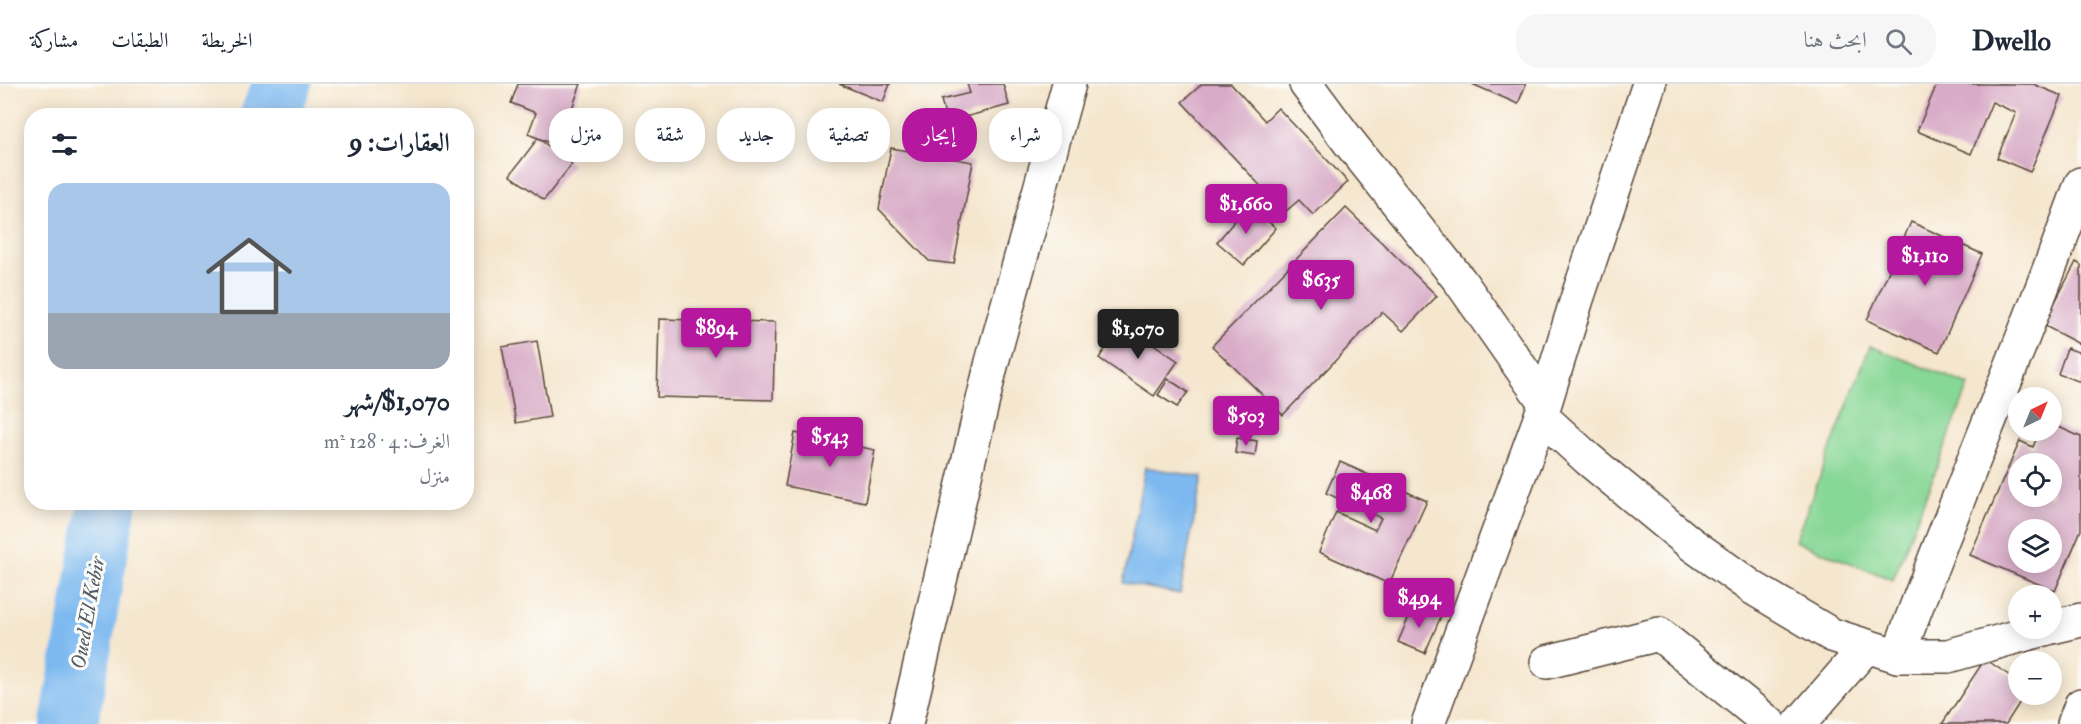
<!DOCTYPE html>
<html lang="ar">
<meta charset="utf-8">
<style>
body{margin:0;font-family:"IM FELL Double Pica",Amiri,serif;background:#f6f6f7;color:#1f2937;direction:rtl;height:100vh;display:flex;flex-direction:column;font-size:22px;white-space:nowrap}
*{box-sizing:border-box;margin:0}
p{font-size:20px;color:#747a83}
.icon{flex:none;width:33px;height:33px;fill:none;stroke:currentColor;stroke-width:2;stroke-linecap:round;stroke-linejoin:round}
.map{position:relative;flex:1;overflow:hidden;direction:ltr}
.sheet{position:absolute;left:24px;top:24px;width:450px;height:402px;display:flex;flex-direction:column;background:#fff;border-radius:24px;box-shadow:0 3px 15px #0003;direction:rtl}
.sheet>*{flex:none}
.guide{position:absolute;left:492px;top:24px;width:570px;height:54px;direction:rtl;display:flex;gap:12px}
.needle{width:39px;rotate:43deg}
.controls{position:absolute;left:2008px;top:303px;display:grid;gap:12px}
.controls a{display:grid;place-items:center;width:54px;height:54px;border-radius:50%;background:#fff;box-shadow:0 3px 15px #0003;font-size:30px}
.price{position:absolute;translate:-50% -51px;padding:0 14px;border-radius:6px;background:#b5179e;color:#fff;font-size:20px;line-height:39px;filter:drop-shadow(0 2px 3px #0008)}
.price::after{content:'';position:absolute;left:50%;top:36px;width:18px;height:14px;margin-left:-9px;background:inherit;clip-path:polygon(0 0,100% 0,50% 100%)}
.price.current{background:#222;color:#fff}
ul{padding:0;list-style:none}
li{display:grid;align-content:center;gap:12px;height:318px;padding:0 24px}
li span{display:grid;place-items:center;height:186px;border-radius:18px;color:#555}
li>.icon{margin-inline-start:auto}
span .icon{width:108px;height:108px;fill:#fffc;stroke-width:1}
li b{font-size:26px}
h2{display:flex;justify-content:space-between;align-items:center;height:72px;padding:0 24px;font-size:26px}
.tag{padding:0 21px;border-radius:24px;background:#fff;box-shadow:0 3px 15px #0003;font-size:21px;line-height:54px}
.tag.current{background:#b5179e;color:#fff}
header{display:flex;align-items:center;gap:36px;box-sizing:border-box;height:84px;padding:0 30px;background:#fff;border-bottom:2px solid #e0e1e3}
header strong{font-size:28px}
nav{display:flex;gap:33px;margin-inline-start:auto;font-size:21px}
.search{width:420px;height:54px;background:#f6f6f7;display:flex;align-items:center;gap:15px;box-sizing:border-box;padding:0 21px;border-radius:24px;color:#747a83;font-size:22px}
.map>svg:first-child{display:block}
.green{fill:#87d796;stroke:#61805a;stroke-width:1.5}
.water{fill:#7db9f0;stroke:#5c7287;stroke-width:1.5}
.lines{fill:none;stroke-linecap:round;stroke-linejoin:round}
.river{stroke:#7db9f0;stroke-width:58}
.building{fill:#d8abc7;fill-rule:evenodd}
.minor-casing{stroke:#574638;stroke-width:36}
.major-casing{stroke:#574638;stroke-width:36}
.minor{stroke:#fff;stroke-width:33}
.major{stroke:#fff;stroke-width:33}
.labels{text-anchor:middle;dominant-baseline:central;stroke-width:6;stroke-linejoin:round;paint-order:stroke}
.water-label{font-size:21px;font-style:italic;fill:#525c68;stroke:#fdfcf7}
</style>
<header>
<strong>Dwello</strong>
<div class="search"><svg class="icon" aria-label="search" viewBox="0 0 24 24"><circle cx="10" cy="10" r="6"/><path d="M15 15l6 6"/></svg>ابحث هنا</div>
<nav><a>الخريطة</a><a>الطبقات</a><a>مشاركة</a></nav>
</header>
<div class="map">
<svg width="2081" height="640" viewBox="0 0 2081 640">
<rect width="100%" height="100%" fill="#fdfcf7"/>
<filter id="ink" filterUnits="userSpaceOnUse"><feTurbulence type="fractalNoise" baseFrequency=".0167" numOctaves="2"/><feDisplacementMap in="SourceGraphic" scale="12" xChannelSelector="R" yChannelSelector="G"/><feConvolveMatrix kernelMatrix="1 2 1 2 8 2 1 2 1" color-interpolation-filters="sRGB"/></filter>
<filter id="wash" filterUnits="userSpaceOnUse"><feTurbulence type="fractalNoise" baseFrequency=".008" numOctaves="4" result="noise"/><feDisplacementMap in="SourceGraphic" scale="24" xChannelSelector="R" yChannelSelector="G"/><feGaussianBlur stdDeviation="1.35" result="paint"/><feColorMatrix in="noise" values="0 0 0 0 0 0 0 0 0 0 0 0 0 0 0 0 0 1.4 0 .05"/><feComposite in="paint" operator="in"/></filter>
<g filter="url(#wash)">
<rect width="100%" height="100%" fill="#f5e6ce"/>
<path class="green" d="M1870,262l99,39 -76,195 -98,-39z"/>
<path class="water" d="M1145,383l57,10 -22,117 -57,-11z"/>
<g class="lines">
<g class="river">
<path d="M269,32l13,-32"/>
<path d="M69,640l39,-222"/>
</g>
</g>
<g id="blocks">
<g class="building">
<path d="M518,0h63l-23,62 -30,-12 8,-21 -25,-10z"/>
<path d="M839,0h51l-7,18z"/>
<path d="M967,0h36l6,21 -62,17 -6,-22 29,-7z"/>
<path d="M1202,0h29l34,37 13,-13 70,74 -35,33 -14,-15 -14,12 -103,-110z"/>
<path d="M1472,0h54l-8,20z"/>
<path d="M1937,0h96l29,12 -32,76 -33,-14 19,-45 -24,-11 -21,52 -54,-23z"/>
<path d="M538,54l34,26 -28,36 -34,-25z"/>
<path d="M891,64l82,14 -19,102 -25,-3 -50,-52z"/>
<path d="M1248,121l28,23 -32,37 -27,-23z"/>
<path d="M1346,124l91,88 -34,35 -21,-19 -99,103 -71,-69z"/>
<path d="M1911,138l71,32 -43,98 -72,-32z"/>
<path d="M2076,178l5,3v80l-38,-20z"/>
<path d="M659,235l116,3 -2,78 -116,-3z"/>
<path d="M1123,239l55,38 -24,35 -55,-38z"/>
<path d="M537,257l13,76 -34,6 -14,-76z"/>
<path d="M2067,264l14,5v29l-23,-8z"/>
<path d="M1168,295l20,13 -11,15 -19,-12z"/>
<path d="M2052,340l29,13v93l-26,61 -85,-36 50,-114 13,6 7,-17h12zM2019,380h33v32h-33zM2019,446h33v32h-33z"/>
<path d="M795,349l80,17 -10,52 -80,-16z"/>
<path d="M1237,354l20,3 -2,15 -20,-3z"/>
<path d="M1340,378l87,39 -38,83 -70,-32 17,-40 39,18 6,-12 -55,-25z"/>
<path d="M1414,521l27,11 -16,37 -27,-11z"/>
<path d="M1985,575l34,23v12h6l-19,30h-64z"/>
</g>
</g>
</g>
<g filter="url(#ink)">
<use href="#blocks" fill-opacity="0" stroke="#574638" stroke-width="1.5"/>
<g class="lines">
<defs>
<g id="minor">
<path d="M1306,0l43,58 111,139 84,120"/>
<path d="M1541,332l47,43 102,84 63,45 79,47 66,21h50l100,-28"/>
<path d="M2052,543l29,-7"/>
<path d="M1898,572c58,-159 126,-313 183,-472"/>
<path d="M1547,578l112,-28 111,90"/>
<path d="M1428,640l113,-308 36,-117 72,-215"/>
<path d="M1799,640l68,-78"/>
</g>
<g id="major">
<path d="M906,640l86,-362 77,-278"/>
<path d="M2074,640l7,-19"/>
</g>
</defs>
<use href="#minor" class="minor-casing"/>
<use href="#major" class="major-casing"/>
<use href="#minor" class="minor"/>
<use href="#major" class="major"/>
</g>
</g>
<g class="labels">
<g class="water-label">
<text transform="translate(88 529) rotate(-80)">Oued El Kebir</text>
</g>
</g>
</svg>
<div class="controls">
<a><svg class="needle" viewBox="-14 -14 28 28"><path d="M0-13l5 13h-10z" fill="#e53935"/><path d="M0 13l5-13h-10z" fill="#747a83"/></svg></a>
<a><svg class="icon" aria-label="locate" viewBox="0 0 24 24"><circle cx="12" cy="12" r="6"/><path d="M12 2v4M12 18v4M2 12h4M18 12h4"/></svg></a>
<a><svg class="icon" aria-label="layers" viewBox="0 0 24 24"><path d="M12 4l9 5-9 5-9-5zM3 14l9 5 9-5"/></svg></a>
<a>+</a>
<a>−</a>
</div>
<b class="price" style="left:1246px;top:151px">$1,660</b>
<b class="price" style="left:1925px;top:203px">$1,110</b>
<b class="price" style="left:1321px;top:227px">$635</b>
<b class="price" style="left:716px;top:275px">$894</b>
<b class="price current" style="left:1138px;top:276px">$1,070</b>
<b class="price" style="left:1246px;top:363px">$503</b>
<b class="price" style="left:830px;top:384px">$543</b>
<b class="price" style="left:1371px;top:440px">$468</b>
<b class="price" style="left:1419px;top:545px">$494</b>
<div class="guide">
<a class="tag">شراء</a>
<a class="tag current">إيجار</a>
<a class="tag">تصفية</a>
<a class="tag">جديد</a>
<a class="tag">شقة</a>
<a class="tag">منزل</a>
</div>
<section class="sheet">
<h2>العقارات: 9<svg class="icon" aria-label="filters" viewBox="0 0 24 24"><path d="M4 7h16M4 17h16"/><circle cx="9" cy="7" r="2"/><circle cx="15" cy="17" r="2"/></svg></h2>
<ul>
<li><span style="background:linear-gradient(#a9c7e8 70%,#9aa5b1 0)"><svg class="icon" aria-label="home" viewBox="0 0 24 24"><path d="M3 11l9-7 9 7M6 9v11h12V9"/></svg></span><div><b>$1,070/شهر</b><p>الغرف: 4 · 128 m²</p><p>منزل</p></div></li>
</ul>
</section>
</div>
